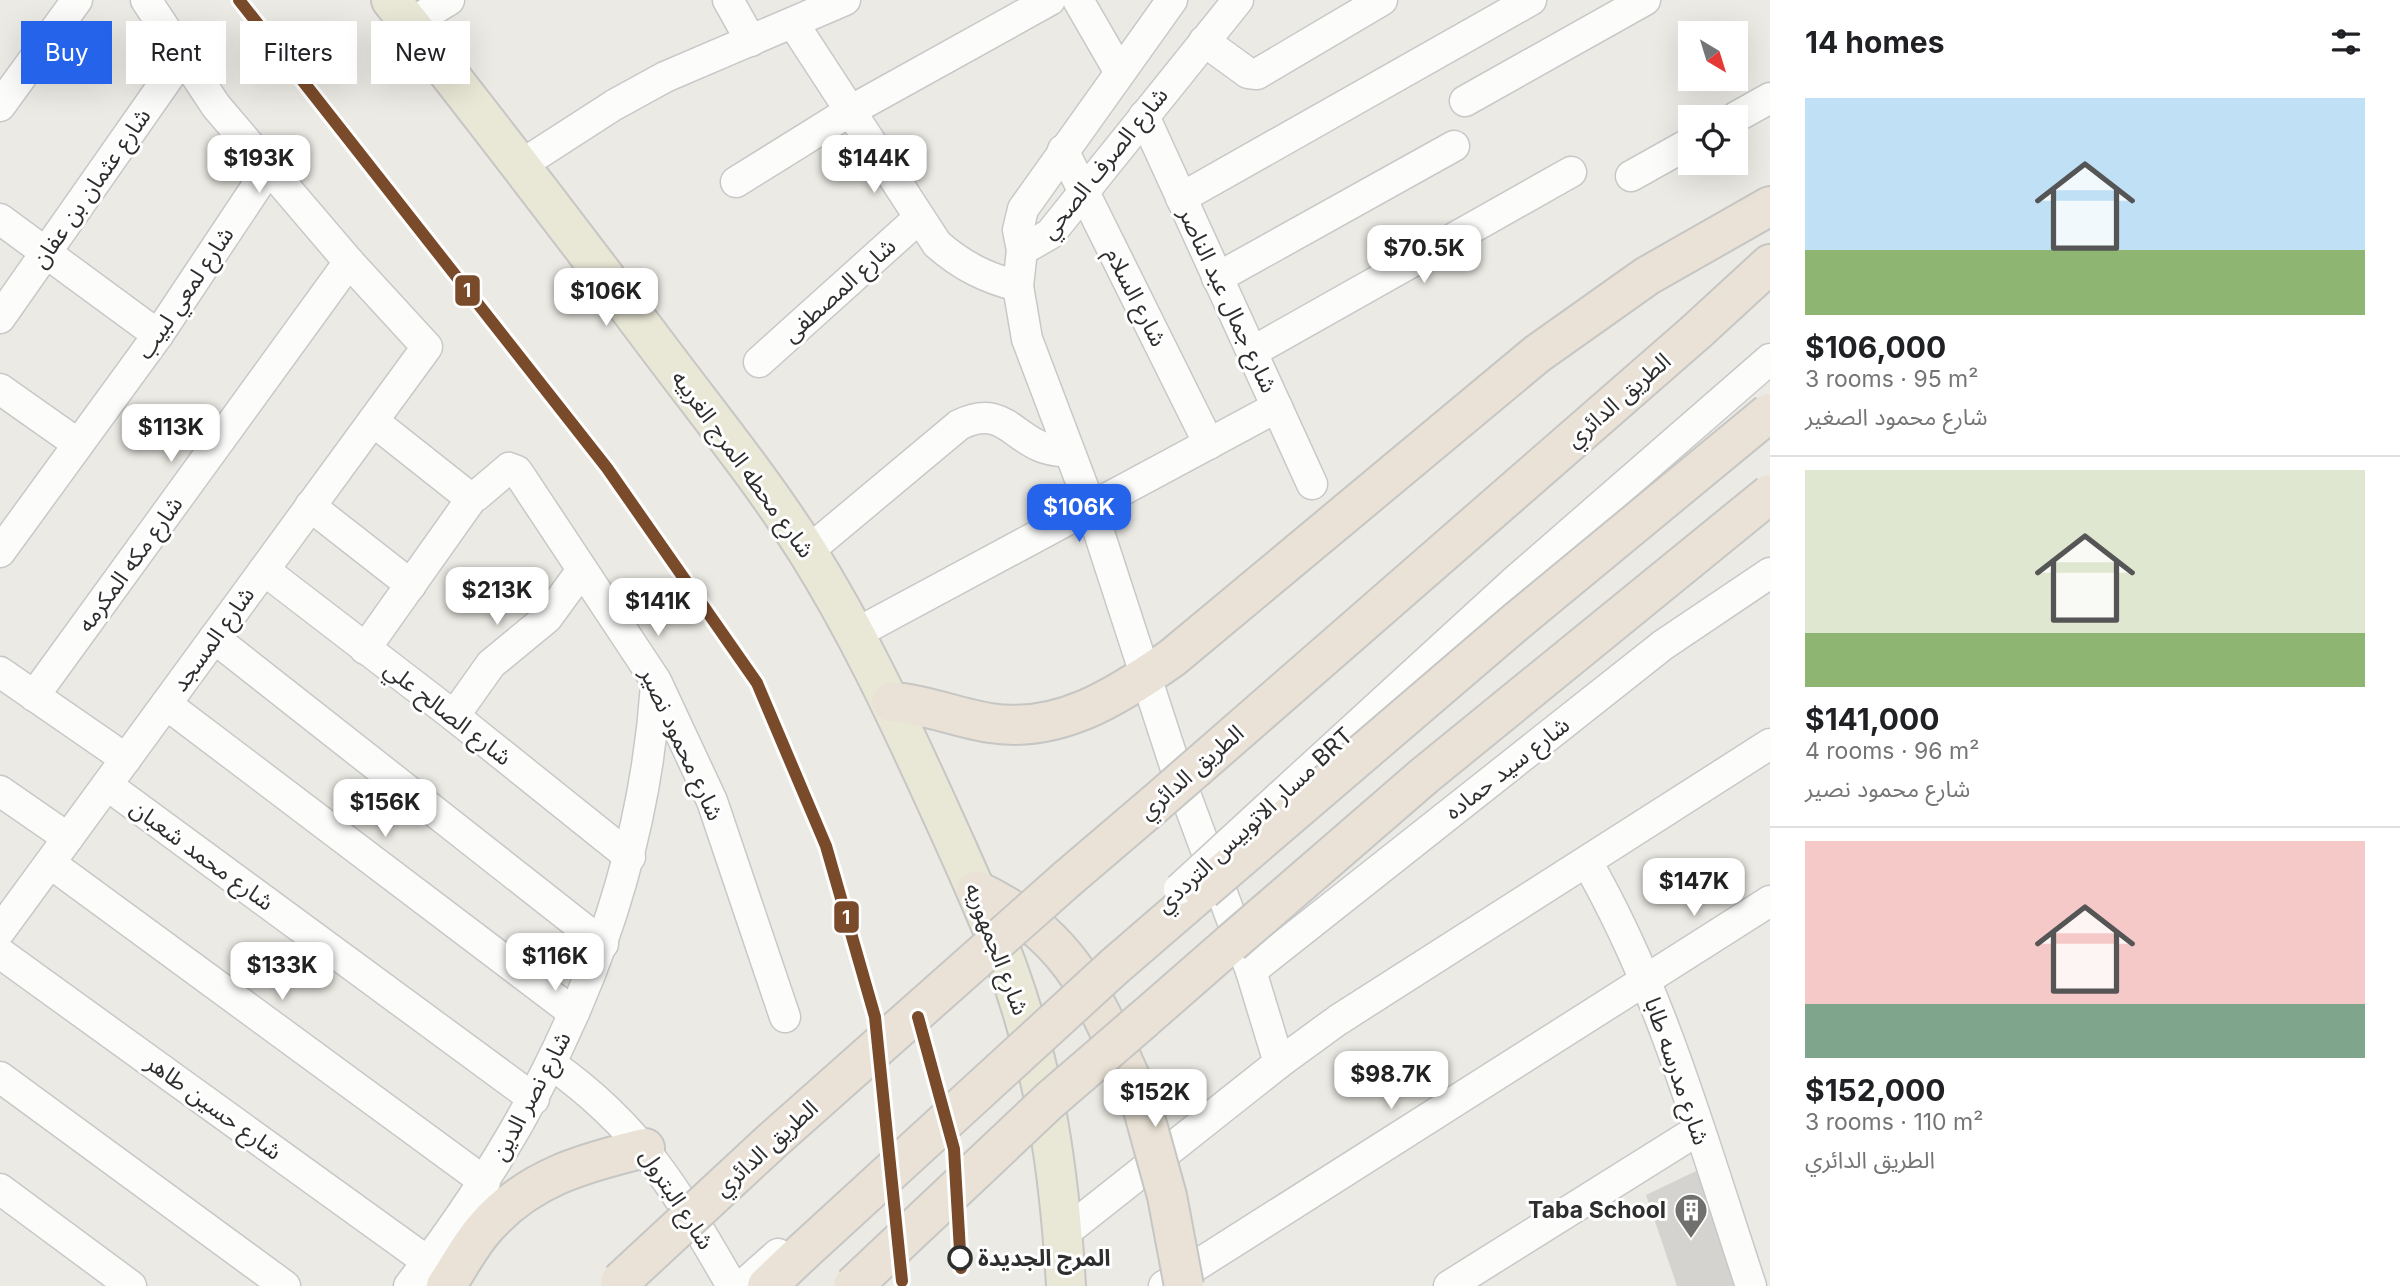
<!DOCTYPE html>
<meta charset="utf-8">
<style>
body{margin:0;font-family:Inter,"Noto Sans Arabic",sans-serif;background:#f2f2f2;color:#202124;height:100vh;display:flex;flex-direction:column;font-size:26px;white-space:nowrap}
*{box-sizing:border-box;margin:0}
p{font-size:23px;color:#757577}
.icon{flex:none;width:38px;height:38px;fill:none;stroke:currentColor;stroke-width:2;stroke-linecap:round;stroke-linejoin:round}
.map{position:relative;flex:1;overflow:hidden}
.details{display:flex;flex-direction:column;background:#fff;width:630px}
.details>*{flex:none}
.top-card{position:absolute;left:21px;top:21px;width:665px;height:63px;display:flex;gap:14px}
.needle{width:46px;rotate:142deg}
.controls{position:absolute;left:1678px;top:21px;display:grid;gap:14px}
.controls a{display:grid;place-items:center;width:70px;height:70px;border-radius:0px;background:#fff;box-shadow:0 7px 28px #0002;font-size:35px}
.price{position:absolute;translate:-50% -60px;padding:0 16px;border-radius:14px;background:#fff;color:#222;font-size:23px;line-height:46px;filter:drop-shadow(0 2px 4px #0008)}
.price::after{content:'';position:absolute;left:50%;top:42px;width:21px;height:16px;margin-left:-10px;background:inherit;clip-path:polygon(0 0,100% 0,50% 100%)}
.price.on{background:#2563eb;color:#fff}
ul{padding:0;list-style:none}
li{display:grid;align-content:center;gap:14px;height:371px;padding:0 35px}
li+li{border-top:2px solid #e0e0e0}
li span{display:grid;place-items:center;height:217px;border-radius:0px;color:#555}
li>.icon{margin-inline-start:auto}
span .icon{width:126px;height:126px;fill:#fffc;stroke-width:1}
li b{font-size:30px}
h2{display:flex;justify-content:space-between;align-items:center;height:84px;padding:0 35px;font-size:30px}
.chip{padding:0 24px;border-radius:0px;background:#fff;box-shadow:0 7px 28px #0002;font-size:24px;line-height:63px}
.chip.on{background:#2563eb;color:#fff}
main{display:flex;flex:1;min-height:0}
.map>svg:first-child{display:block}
.building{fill:#d5d3cf;filter:url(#shadow)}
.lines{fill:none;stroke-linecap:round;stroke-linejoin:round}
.minor-casing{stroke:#c9c8c9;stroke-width:33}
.major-casing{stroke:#c6c6c4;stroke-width:42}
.highway-casing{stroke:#c6c6c4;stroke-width:42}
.minor{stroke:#fcfcfb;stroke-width:30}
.major{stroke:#e9e7d6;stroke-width:38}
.highway{stroke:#eae2d6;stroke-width:38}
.minor-bridge-casing{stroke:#c9c8c9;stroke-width:33;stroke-linecap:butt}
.highway-bridge-casing{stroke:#c6c6c4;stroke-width:42;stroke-linecap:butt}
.minor-bridge{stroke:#fcfcfb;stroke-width:30}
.highway-bridge{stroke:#eae2d6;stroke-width:38}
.metro-1-casing{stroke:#fff;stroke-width:18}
.metro-1{stroke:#7a4b2a;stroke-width:12}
.stop-dot{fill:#fff;stroke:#2e2e2e;stroke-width:3.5}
.labels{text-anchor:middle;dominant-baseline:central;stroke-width:6;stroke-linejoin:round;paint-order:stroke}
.street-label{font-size:23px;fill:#2e2e2e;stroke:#fff}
.poi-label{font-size:23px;font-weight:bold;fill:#2e2e2e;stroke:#fff;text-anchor:end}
.stop-label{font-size:23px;font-weight:bold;fill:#2e2e2e;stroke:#fff;text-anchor:start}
.line-badge{stroke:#fff;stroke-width:2.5}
.badge-label{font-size:19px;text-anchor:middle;font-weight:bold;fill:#fff}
</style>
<main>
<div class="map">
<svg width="1770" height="1286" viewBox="0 0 1770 1286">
<defs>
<filter id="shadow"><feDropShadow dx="6" dy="6" stdDeviation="2" flood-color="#0004"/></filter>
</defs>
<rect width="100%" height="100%" fill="#eceae4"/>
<path class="building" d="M1698,1170l39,116h-60l-31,-91z"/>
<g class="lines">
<defs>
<g id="minor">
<path d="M728,0l23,41"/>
<path d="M1078,0l41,71"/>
<path d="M1172,0l-149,209 -5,21 4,20 -4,36 9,53 64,169 86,264 74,199 28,92 59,-43 432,-276"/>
<path d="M793,23l144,221c25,22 49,34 81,42"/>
<path d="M410,24l39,-24"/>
<path d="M1204,41l44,32 9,1 125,-74"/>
<path d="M1465,101l180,-101"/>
<path d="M0,106l77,-106"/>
<path d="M1144,116l168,368"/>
<path d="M1736,117l34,-19"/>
<path d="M1063,150l146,294"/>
<path d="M521,165l93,-60 51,-28 180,-77"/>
<path d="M1631,176l59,-33"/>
<path d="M736,182l114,-71 200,-111"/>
<path d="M1181,198l350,-198"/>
<path d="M0,219l158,116"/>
<path d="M1022,250l28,-16 188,-234"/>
<path d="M1217,278l237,-132"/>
<path d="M0,318l182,-260"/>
<path d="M1252,352l319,-180"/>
<path d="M759,362l160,-144"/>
<path d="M0,389l78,55"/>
<path d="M373,421l96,76 7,-1 33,-28 8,3 139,210 56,120 73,216"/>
<path d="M310,506l101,79"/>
<path d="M0,552l158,-217 111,-167"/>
<path d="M807,552l152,-127c52,-26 56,29 110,26"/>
<path d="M264,570l190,146 176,141"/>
<path d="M855,634l422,-227"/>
<path d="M214,638l389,306"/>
<path d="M365,649l107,-151"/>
<path d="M0,672l126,87"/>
<path d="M34,696l315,-434"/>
<path d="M166,704l408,309"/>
<path d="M454,716l37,-52 56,-46 35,-48"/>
<path d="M107,785l427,314"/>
<path d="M0,791l68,47"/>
<path d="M1279,797l237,-217 254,-221"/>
<path d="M1587,862c76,132 116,281 164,424"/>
<path d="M50,863l435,319"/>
<path d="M0,931l427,-584 -78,-85 -133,-156 -70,-106"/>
<path d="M0,953l428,309"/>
<path d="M1251,971l412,-326 107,-72"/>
<path d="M551,1064c90,63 127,129 181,222"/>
<path d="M0,1077l285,209"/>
<path d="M0,1189l131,97"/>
<path d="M1063,1234l216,-171"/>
<path d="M409,1286c136,-174 232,-378 247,-601"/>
<path d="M742,1286l36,-32"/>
<path d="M1164,1286l606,-385"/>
<path d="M1449,1286l249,-156"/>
</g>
<path id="major" d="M391,0c91,115 180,231 267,347 51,68 104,133 149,204 49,78 88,161 126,244 26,57 52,113 74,171 38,103 53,211 59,320"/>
<g id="highway">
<path d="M1696,332l74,-68"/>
<path d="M891,702c35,2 66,16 99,21 69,11 128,-27 182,-65l365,-304 110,-78 123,-70"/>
<path d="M1067,879l89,-76"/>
<path d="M976,890c100,46 121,115 164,209"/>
<path d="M1115,966l88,-76"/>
<path d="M1144,1019l87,-76"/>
<path d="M446,1286c13,-19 23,-40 39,-58 43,-50 98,-65 160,-80"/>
<path d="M767,1286l37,-35"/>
</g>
</defs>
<use href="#minor" class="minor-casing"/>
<use href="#major" class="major-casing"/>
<use href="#highway" class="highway-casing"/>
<use href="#minor" class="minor"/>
<use href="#major" class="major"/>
<use href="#highway" class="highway"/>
<defs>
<path id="minor-bridge" d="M1179,889l100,-92"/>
<g id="highway-bridge">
<path d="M1156,803l540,-471"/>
<path d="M1203,890l314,-269 252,-208"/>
<path d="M1231,943l193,-167 346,-282"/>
<path d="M1140,1099l27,97 17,90"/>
<path d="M804,1251l311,-285"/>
<path d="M620,1282l153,-142 294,-261"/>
<path d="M853,1286l196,-185 95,-82"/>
</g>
</defs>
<use href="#minor-bridge" class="minor-bridge-casing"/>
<use href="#highway-bridge" class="highway-bridge-casing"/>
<use href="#minor-bridge" class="minor-bridge"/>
<use href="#highway-bridge" class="highway-bridge"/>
<defs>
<g id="metro-1">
<path d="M239,0l368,468 150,215 69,163 49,171 27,264"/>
<path d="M918,1017l36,132 7,119"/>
</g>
</defs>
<use href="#metro-1" class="metro-1-casing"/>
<use href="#metro-1" class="metro-1"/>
</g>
<defs>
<symbol id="building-pin" viewBox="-11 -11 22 30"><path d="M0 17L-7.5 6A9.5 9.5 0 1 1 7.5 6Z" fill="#70706e" stroke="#fff"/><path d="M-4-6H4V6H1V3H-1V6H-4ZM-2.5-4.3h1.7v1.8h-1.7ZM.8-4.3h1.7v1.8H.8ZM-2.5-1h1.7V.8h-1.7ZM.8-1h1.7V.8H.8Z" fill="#fff"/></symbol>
</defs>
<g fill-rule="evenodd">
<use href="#building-pin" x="1672" y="1191" width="38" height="52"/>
</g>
<circle class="stop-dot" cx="960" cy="1258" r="11"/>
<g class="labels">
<g class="street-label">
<text transform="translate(1104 163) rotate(-51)">شارع الصرف الصحي</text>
<text transform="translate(91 188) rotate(-55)">شارع عثمان بن عفان</text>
<text transform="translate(839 290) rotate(-42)">شارع المصطفى</text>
<text transform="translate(185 293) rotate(-56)">شارع لمعي لبيب</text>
<text transform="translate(1136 297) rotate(63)">شارع السلام</text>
<text transform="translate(1228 300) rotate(65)">شارع جمال عبد الناصر</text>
<text transform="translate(1618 400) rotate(-41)">الطريق الدائري</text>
<text transform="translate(743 464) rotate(54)">شارع محطه المرج الغربيه</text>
<text transform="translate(130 564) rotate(-54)">شارع مكه المكرمه</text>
<text transform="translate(213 639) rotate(-54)">شارع المسجد</text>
<text transform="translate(448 713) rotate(38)">شارع الصالح علي</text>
<text transform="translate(682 744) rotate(65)">شارع محمود نصير</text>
<text transform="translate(1507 768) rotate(-38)">شارع سيد حماده</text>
<text transform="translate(1191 772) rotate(-41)">الطريق الدائري</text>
<text transform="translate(1254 820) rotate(-43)">مسار الاتوبيس الترددي BRT</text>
<text transform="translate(202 855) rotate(36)">شارع محمد شعبان</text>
<text transform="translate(997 949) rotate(69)">شارع الجمهوريه</text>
<text transform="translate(1677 1071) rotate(71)">شارع مدرسه طابا</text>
<text transform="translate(531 1096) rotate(-62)">شارع نصر الدين</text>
<text transform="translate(214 1107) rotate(36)">شارع حسين طاهر</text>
<text transform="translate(766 1148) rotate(-42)">الطريق الدائري</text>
<text transform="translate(677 1199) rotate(57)">شارع البترول</text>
</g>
<g class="poi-label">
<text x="1666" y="1210">Taba School</text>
</g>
<g class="stop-label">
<text x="978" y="1258">المرج الجديدة</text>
</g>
</g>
<g class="line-badge">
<rect x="454" y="274" width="27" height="33" rx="7" fill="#7a4b2a"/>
<rect x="833" y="900" width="27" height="34" rx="7" fill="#7a4b2a"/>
</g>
<g class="badge-label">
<text x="467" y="297">1</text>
<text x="846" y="924">1</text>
</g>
</svg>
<div class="controls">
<a><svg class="needle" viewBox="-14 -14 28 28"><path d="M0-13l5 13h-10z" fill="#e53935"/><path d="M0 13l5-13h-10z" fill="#757577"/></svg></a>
<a><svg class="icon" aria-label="locate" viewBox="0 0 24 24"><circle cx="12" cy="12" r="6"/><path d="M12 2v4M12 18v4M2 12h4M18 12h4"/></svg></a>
</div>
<b class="price" style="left:259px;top:195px">$193K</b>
<b class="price" style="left:874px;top:195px">$144K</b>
<b class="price" style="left:1424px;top:285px">$70.5K</b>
<b class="price" style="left:606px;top:328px">$106K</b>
<b class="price" style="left:171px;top:464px">$113K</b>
<b class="price on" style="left:1079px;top:544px">$106K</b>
<b class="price" style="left:497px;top:627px">$213K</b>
<b class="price" style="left:658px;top:638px">$141K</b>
<b class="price" style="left:385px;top:839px">$156K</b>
<b class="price" style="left:1694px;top:918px">$147K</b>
<b class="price" style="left:555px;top:993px">$116K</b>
<b class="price" style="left:282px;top:1002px">$133K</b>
<b class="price" style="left:1391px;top:1111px">$98.7K</b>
<b class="price" style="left:1155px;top:1129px">$152K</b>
<div class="top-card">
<a class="chip on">Buy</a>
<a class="chip">Rent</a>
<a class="chip">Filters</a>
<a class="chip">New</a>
</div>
</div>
<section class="details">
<h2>14 homes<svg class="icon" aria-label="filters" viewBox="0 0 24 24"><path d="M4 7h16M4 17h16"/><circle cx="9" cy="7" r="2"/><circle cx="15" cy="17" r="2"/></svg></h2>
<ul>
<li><span style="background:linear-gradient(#bfe0f5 70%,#8fb573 0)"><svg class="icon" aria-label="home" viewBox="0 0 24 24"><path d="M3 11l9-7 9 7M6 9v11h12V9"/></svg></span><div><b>$106,000</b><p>3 rooms · 95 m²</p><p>شارع محمود الصغير</p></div></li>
<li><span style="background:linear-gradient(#dfe7d0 75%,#8fb573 0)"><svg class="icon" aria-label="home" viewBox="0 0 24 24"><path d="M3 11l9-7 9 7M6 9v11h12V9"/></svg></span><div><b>$141,000</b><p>4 rooms · 96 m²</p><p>شارع محمود نصير</p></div></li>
<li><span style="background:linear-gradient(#f6c9c9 75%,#7fa58c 0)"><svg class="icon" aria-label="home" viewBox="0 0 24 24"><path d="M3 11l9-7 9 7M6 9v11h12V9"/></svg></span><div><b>$152,000</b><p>3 rooms · 110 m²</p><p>الطريق الدائري</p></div></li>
</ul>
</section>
</main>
